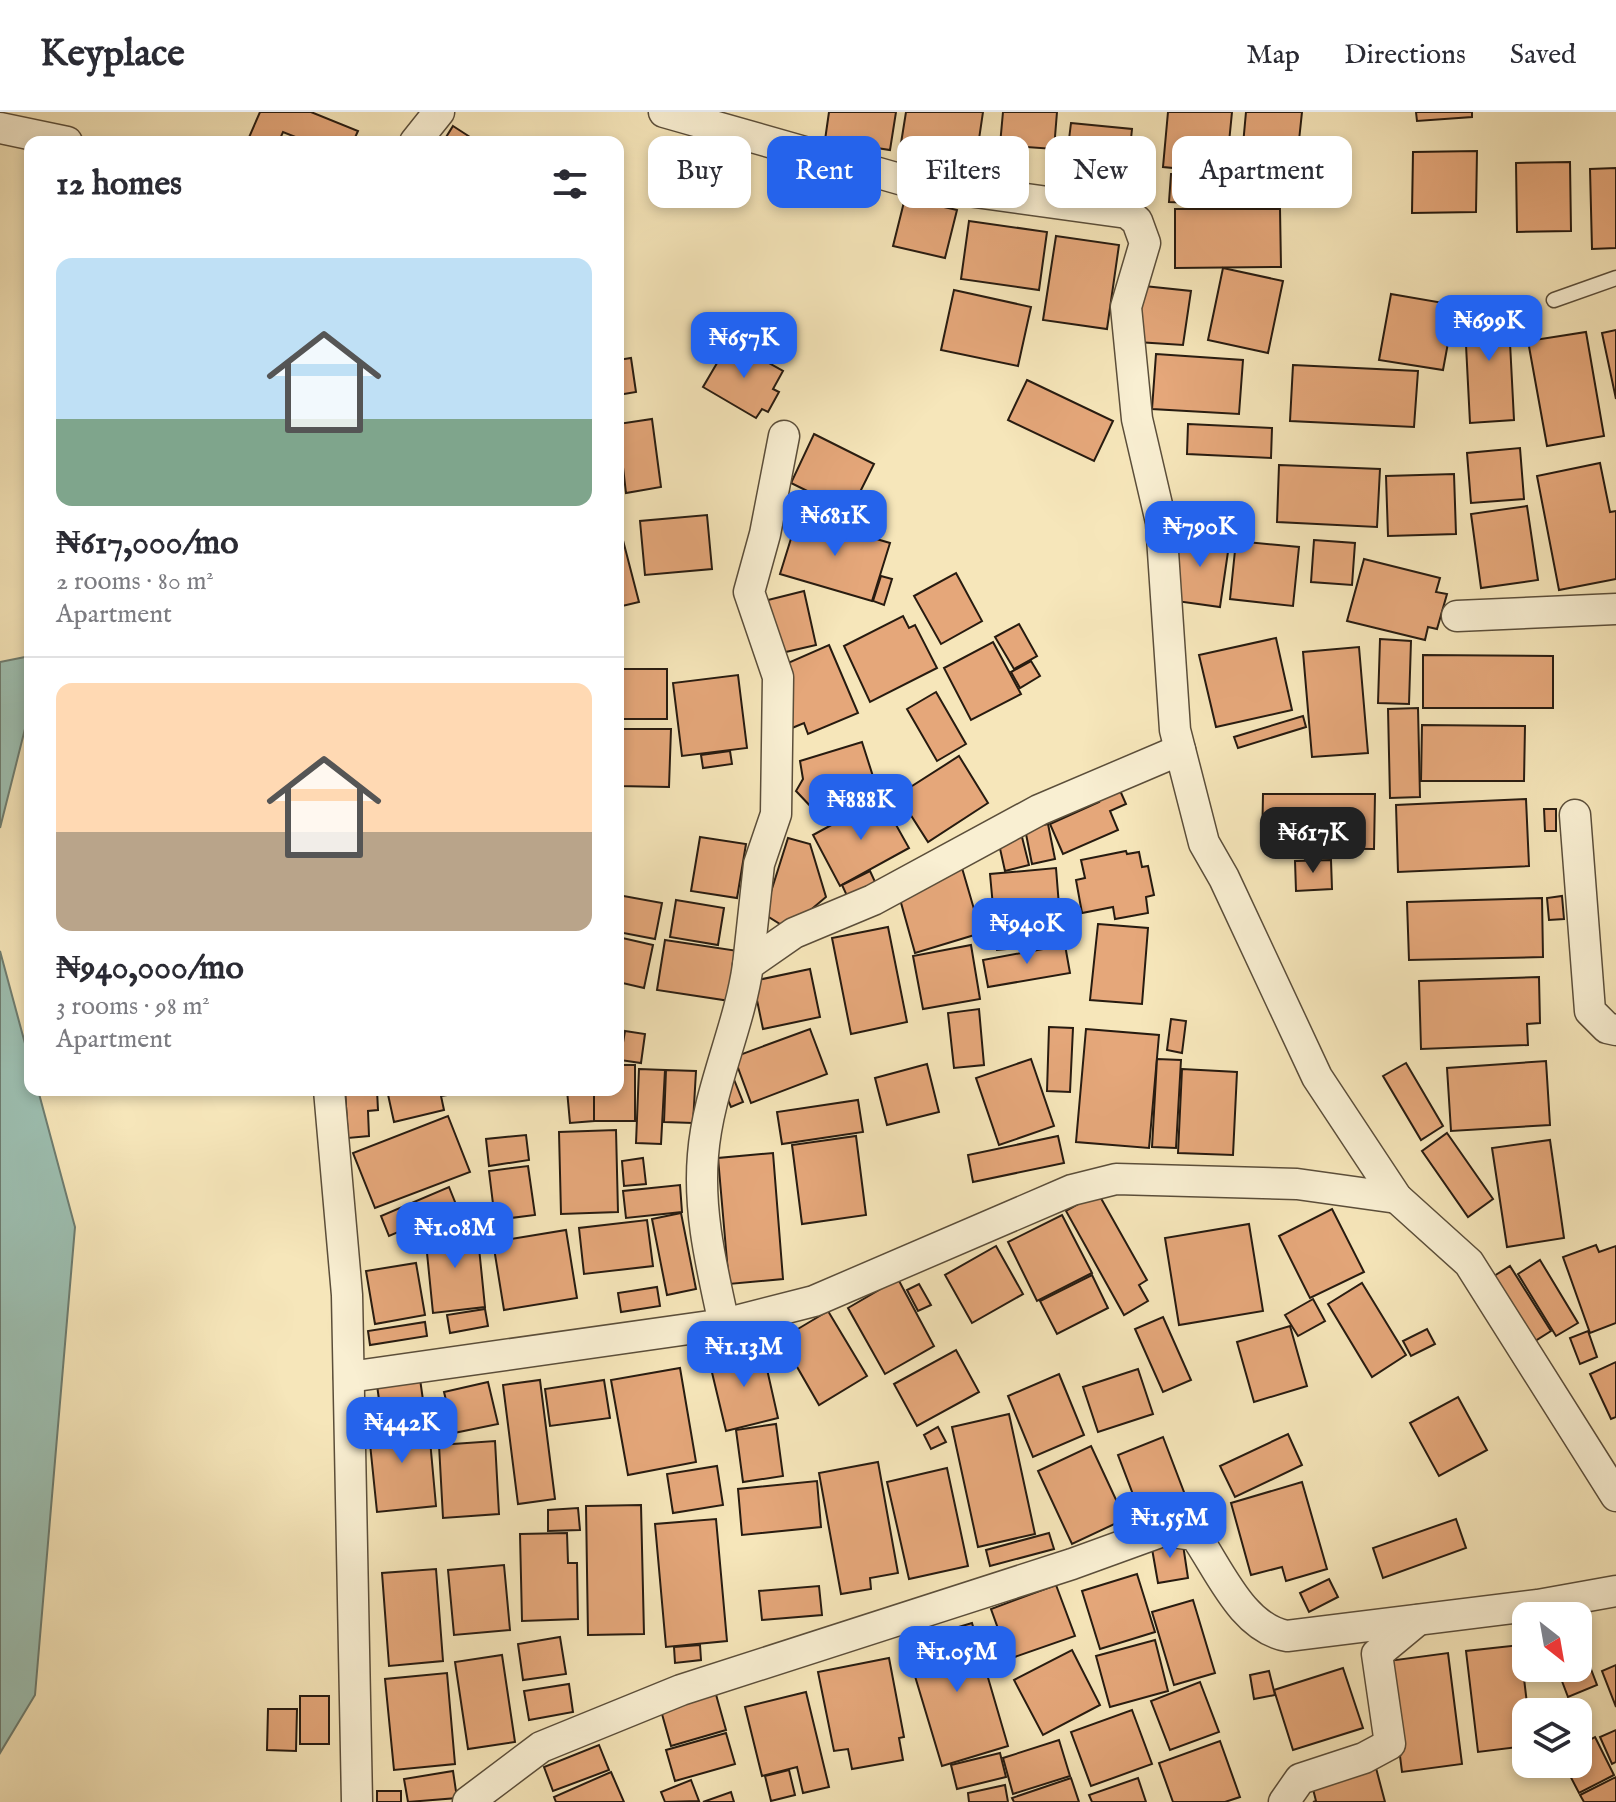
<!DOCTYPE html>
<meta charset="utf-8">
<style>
body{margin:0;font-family:"IM FELL English",serif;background:#f2f2f3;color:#2b2b33;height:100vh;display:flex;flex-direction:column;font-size:30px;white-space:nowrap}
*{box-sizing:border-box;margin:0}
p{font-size:26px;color:#7c7c81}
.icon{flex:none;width:44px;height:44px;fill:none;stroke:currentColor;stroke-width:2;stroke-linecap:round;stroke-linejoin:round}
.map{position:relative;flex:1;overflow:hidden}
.side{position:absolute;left:24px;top:24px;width:600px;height:960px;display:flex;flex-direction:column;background:#fff;border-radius:16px;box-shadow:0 4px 12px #0003}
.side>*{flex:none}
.top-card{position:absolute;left:648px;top:24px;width:760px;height:72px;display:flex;gap:16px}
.needle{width:52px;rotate:149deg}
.tools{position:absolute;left:1512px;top:1490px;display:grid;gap:16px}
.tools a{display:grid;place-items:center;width:80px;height:80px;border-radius:16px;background:#fff;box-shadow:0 4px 12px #0003;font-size:40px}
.price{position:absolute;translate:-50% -68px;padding:0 18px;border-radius:16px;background:#2563eb;color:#fff;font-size:26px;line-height:52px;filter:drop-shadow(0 2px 4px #0008)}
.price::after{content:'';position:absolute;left:50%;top:48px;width:24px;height:18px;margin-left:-12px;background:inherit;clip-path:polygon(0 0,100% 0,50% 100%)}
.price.current{background:#222;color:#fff}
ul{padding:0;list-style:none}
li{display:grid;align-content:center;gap:16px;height:424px;padding:0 32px}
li+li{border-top:2px solid #e1e1e2}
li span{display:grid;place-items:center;height:248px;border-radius:16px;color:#555}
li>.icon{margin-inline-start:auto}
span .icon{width:144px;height:144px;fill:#fffc;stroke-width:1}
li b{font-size:34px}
h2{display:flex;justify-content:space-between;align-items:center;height:96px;padding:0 32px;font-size:34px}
.chip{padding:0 28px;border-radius:16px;background:#fff;box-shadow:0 4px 12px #0003;font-size:28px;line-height:72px}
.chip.current{background:#2563eb;color:#fff}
header{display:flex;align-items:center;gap:48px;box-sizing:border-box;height:112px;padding:0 40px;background:#fff;border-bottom:2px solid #e1e1e2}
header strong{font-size:38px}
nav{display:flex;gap:44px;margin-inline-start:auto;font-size:28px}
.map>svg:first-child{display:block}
.water{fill:#9dbfb1;stroke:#6e7d71;stroke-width:2}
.building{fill:#e5a77a;stroke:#271b10;stroke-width:2}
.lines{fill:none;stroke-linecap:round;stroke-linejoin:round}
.lane-casing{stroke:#5b4e3a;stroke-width:17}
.street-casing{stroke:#5b4e3a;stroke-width:33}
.lane{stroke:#f9efd2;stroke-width:14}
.street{stroke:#f9efd2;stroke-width:30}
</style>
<header>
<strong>Keyplace</strong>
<nav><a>Map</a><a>Directions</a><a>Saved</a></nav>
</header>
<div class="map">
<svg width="1616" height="1690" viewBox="0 0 1616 1690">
<rect width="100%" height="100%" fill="#f6e6ba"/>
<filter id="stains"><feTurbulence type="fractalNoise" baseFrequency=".0025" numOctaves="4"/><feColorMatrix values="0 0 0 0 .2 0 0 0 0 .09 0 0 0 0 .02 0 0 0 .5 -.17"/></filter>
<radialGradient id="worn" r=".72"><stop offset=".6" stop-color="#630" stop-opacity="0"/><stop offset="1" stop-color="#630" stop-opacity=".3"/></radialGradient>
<g class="water">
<path d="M30,544v53l-30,119v-166z"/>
<path d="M0,839l30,111v28h8l37,137 -40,468 -35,58z"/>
</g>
<g class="building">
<path d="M260,0h51l47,19 -5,11h-45l-25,-10 -4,9 4,1h-36z"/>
<path d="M829,0h67l-6,38 -65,-10z"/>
<path d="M906,0h77l-9,61 -76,-11z"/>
<path d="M1003,0h54l-3,37 -54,-4z"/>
<path d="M1168,0h64l-6,61 -63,-6z"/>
<path d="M1246,0h56l-4,38 -55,-5z"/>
<path d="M1416,0h56v5l-55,4z"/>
<path d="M1071,11l61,6 -5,49 -62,-6z"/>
<path d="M453,14l17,11 -3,5h-24z"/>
<path d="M1477,39l-1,61 -64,1 1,-61z"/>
<path d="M1570,50l1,69 -54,1 -1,-69z"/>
<path d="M1616,56v80l-24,1 -2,-80z"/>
<path d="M1171,62l127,4 -2,29 -127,-5z"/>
<path d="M905,86l52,12 -12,48 -52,-12z"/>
<path d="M1175,97h105l1,58 -106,1z"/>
<path d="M969,109l78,11 -8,58 -78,-11z"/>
<path d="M1056,124l63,9 -12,84 -64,-9z"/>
<path d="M1223,156l60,13 -15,72 -60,-13z"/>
<path d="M1144,174l47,5 -8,54 -46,-3z"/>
<path d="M954,178l77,17 -13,59 -77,-16z"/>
<path d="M1391,182l64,11 -12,65 -64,-10z"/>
<path d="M1508,192l6,116 -44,3 -6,-117z"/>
<path d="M1616,218v69l-14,-66z"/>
<path d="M1586,220l18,104 -57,10 -19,-105z"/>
<path d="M730,229l53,30 -10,18 6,3 -11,20 -6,-3 -6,9 -53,-31z"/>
<path d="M1156,242l87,6 -4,54 -87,-5z"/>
<path d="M631,246l5,34 -18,3v-35z"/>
<path d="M1293,253l125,6 -4,56 -124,-6z"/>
<path d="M1027,268l86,41 -19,40 -86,-41z"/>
<path d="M652,307l9,68 -35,6 -8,-69z"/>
<path d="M1188,312l84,4 -1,30 -84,-4z"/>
<path d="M814,322l60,30 -24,48 -59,-29z"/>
<path d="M1520,336l4,51 -53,4 -4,-50z"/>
<path d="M1600,351l10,49 6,-1v68l-57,11 -22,-114z"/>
<path d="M1279,353l101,4 -3,58 -100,-5z"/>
<path d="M1454,362l2,60 -68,2 -2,-60z"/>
<path d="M1527,394l11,74 -57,8 -10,-74z"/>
<path d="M707,403l5,54 -67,6 -5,-54z"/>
<path d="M798,404l92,27 -18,58 -92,-27z"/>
<path d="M618,409l21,81 -21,5z"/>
<path d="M1180,418l50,8 -10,69 -51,-7z"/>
<path d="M1314,428l41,3 -3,42 -41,-3z"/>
<path d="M1236,429l63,6 -6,59 -63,-7z"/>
<path d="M1364,447l76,19 -4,14 11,2 -10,35 -9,-2 -3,13 -78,-19z"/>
<path d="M956,461l26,48 -41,23 -27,-48z"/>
<path d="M881,464l11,3 -8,26 -11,-4z"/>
<path d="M804,479l12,54 -39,9 -13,-53z"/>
<path d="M903,504l6,12 6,-3 22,43 -67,34 -26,-56z"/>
<path d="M1019,512l18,32 -23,13 -19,-32z"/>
<path d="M1276,526l16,72 -76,17 -17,-72z"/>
<path d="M1380,527l31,2 -2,63 -31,-1z"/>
<path d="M993,530l28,52 -50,26 -27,-52z"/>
<path d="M829,533l29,68 -50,21 -4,-11 -12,5 -11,-62z"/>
<path d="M1359,535l9,106 -56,4 -9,-105z"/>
<path d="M1423,543l130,1v52h-130z"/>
<path d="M1031,549l9,15 -20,12 -9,-16z"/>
<rect x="618" y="557" width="49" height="50"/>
<path d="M738,563l9,73 -65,8 -9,-73z"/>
<path d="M936,580l30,52 -29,17 -30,-52z"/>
<path d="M1418,596l2,89 -30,1 -2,-89z"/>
<path d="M1303,604l3,11 -68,21 -4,-11z"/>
<path d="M1422,613l103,1 -1,55h-103z"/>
<path d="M618,617h53l-2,58 -51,-1z"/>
<path d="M862,630l16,50 -63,19 -19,-20 7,-12 -3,-18z"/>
<path d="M730,639l2,13 -29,4 -2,-13z"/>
<path d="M959,644l29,47 -60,39 -30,-47z"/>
<path d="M1118,674l8,18 -16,7 8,19 -55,24 -13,-30 49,-22 -3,-6z"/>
<path d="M1263,682h112l-1,55 -112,-1z"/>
<path d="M881,686l28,50 -69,38 -27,-51z"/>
<path d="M1526,687l3,67 -131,6 -2,-67z"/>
<path d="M1544,697h12v22h-11z"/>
<path d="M1048,712l7,35 -23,5 -7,-35z"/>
<path d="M1020,717l9,36 -24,6 -8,-36z"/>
<path d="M700,725l46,7 -9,54 -46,-7z"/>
<path d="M788,726l22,6 16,53 -38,32 -24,-15z"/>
<path d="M1126,739l1,3 12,-2 3,15 6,-1 6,29 -8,2 2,16 -33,6 -2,-12 -31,6 -6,-33 9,-2 -4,-18z"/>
<path d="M1331,748l1,29 -36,2 -1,-30z"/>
<path d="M962,756l19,65 -66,20 -17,-61z"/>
<path d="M1056,756l6,76 -65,6 -7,-76z"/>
<path d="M870,759l6,13 -28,14 -6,-13z"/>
<path d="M618,783l44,8 -7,36 -37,-7z"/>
<path d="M1562,784l2,23 -15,1 -2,-22z"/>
<path d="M1542,786l1,59 -134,3 -2,-58z"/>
<path d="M676,788l48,8 -6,37 -48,-8z"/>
<path d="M1098,812l50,4 -6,76 -52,-4z"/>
<path d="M888,815l19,95 -56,12 -19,-96z"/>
<path d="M618,825l35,8 -9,43 -26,-6z"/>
<path d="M665,828l73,11 -8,50 -73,-11z"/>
<path d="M971,833l9,54 -57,10 -10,-53z"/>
<path d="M1065,833l5,28 -82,14 -5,-27z"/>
<path d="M810,857l10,48 -57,12 -10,-48z"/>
<path d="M1539,865l1,46 -13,1 1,21 -107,4 -2,-68z"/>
<path d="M979,897l5,56 -30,3 -6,-55z"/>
<path d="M1171,907l15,2 -4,32 -15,-3z"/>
<path d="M1049,915l24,1 -3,64 -23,-1z"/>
<path d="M810,917l17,45 -76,29 -17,-46z"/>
<path d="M1086,917l73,6 -10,113 -73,-6z"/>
<path d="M625,919l20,3 -4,29 -21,-3z"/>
<path d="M1031,947l23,67 -55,19 -23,-67z"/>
<path d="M1157,947l24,1 -5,88 -24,-1z"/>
<path d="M1546,949l4,64 -99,6 -4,-63z"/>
<path d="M1406,951l37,63 -22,14 -38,-64z"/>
<path d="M927,952l12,48 -52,13 -12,-47z"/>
<path d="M618,953h17v56h-41v-31h24z"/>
<path d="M639,957l26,1 -4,74 -25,-1z"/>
<path d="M1182,957l55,3 -4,83 -55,-2z"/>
<path d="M666,958l30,1 -3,52 -29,-1z"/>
<path d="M733,965l10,25 -12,5 -11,-25z"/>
<path d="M345,978h32l1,20 -10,1 1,25 -21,2z"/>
<path d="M387,978h60l1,5 -7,1 3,14 -50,12z"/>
<path d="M567,978h27v31l-24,2z"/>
<path d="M858,988l5,32 -81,12 -5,-32z"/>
<path d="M448,1004l22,56 -95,36 -22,-55z"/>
<path d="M616,1018l2,82 -57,2 -2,-82z"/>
<path d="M1447,1021l46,66 -25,18 -46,-66z"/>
<path d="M526,1023l3,25 -40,6 -3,-27z"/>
<path d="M856,1024l10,79 -64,9 -10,-79z"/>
<path d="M1058,1024l6,27 -91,19 -5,-27z"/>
<path d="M1550,1028l14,98 -57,9 -15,-99z"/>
<path d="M773,1041l10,126 -54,5 -11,-126z"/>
<path d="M643,1046l3,26 -22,2 -2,-25z"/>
<path d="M528,1054l7,49 -40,5 -6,-49z"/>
<path d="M680,1073l2,27 -56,6 -3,-27z"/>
<path d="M449,1075l8,20 -68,29 -8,-20z"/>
<path d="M1098,1081l49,87 -8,5 9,16 -24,14 -58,-104z"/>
<path d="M1332,1097l32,63 -54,26 -31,-62z"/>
<path d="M681,1101l15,76 -29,6 -15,-76z"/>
<path d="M1062,1103l30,58 -55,28 -29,-59z"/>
<path d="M647,1108l6,46 -69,8 -5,-46z"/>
<path d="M1249,1112l14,87 -84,14 -14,-87z"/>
<path d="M477,1116l8,79 -52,6 -8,-80z"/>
<path d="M566,1118l11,68 -73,12 -11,-68z"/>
<path d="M1596,1133l3,7 17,-6v77l-26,10 -27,-76z"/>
<path d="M996,1134l27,48 -51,29 -27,-48z"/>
<path d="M1540,1148l38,63 -22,13 -38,-62z"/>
<path d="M416,1151l9,52 -50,9 -9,-53z"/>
<path d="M1510,1154l41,65 -16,10 -41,-65z"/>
<path d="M1092,1163l16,33 -51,26 -17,-33z"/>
<path d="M898,1167l36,67 -49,28 -37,-66z"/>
<path d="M1362,1171l44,72 -34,22 -44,-73z"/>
<path d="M919,1172l12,21 -13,6 -11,-21z"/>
<path d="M657,1175l3,19 -39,6 -3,-19z"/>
<path d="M1313,1187l12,22 -27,15 -13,-21z"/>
<path d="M485,1197l3,17 -38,7 -3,-18z"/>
<path d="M828,1199l39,65 -48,29 -38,-66z"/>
<path d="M1163,1205l28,63 -28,12 -28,-63z"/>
<path d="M425,1210l2,14 -57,9 -2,-14z"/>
<path d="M1290,1214l17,60 -53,16 -17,-60z"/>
<path d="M1427,1217l8,15 -24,12 -8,-15z"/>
<path d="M1588,1219l9,26 -17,7 -10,-26z"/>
<path d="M762,1235l16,71 -52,13 -17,-71z"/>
<path d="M956,1238l23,42 -62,34 -23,-42z"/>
<path d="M1616,1250v55l-5,2 -21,-45z"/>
<path d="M680,1256l16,94 -68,13 -17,-95z"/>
<path d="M1138,1257l15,45 -55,18 -15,-45z"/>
<path d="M1059,1262l25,61 -51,22 -25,-61z"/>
<path d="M420,1267l3,21 -43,7 -3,-22z"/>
<path d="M540,1268l15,119 -37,5 -15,-119z"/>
<path d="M604,1268l6,38 -60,8 -5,-37z"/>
<path d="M488,1270l10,42 -44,9 -10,-41z"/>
<path d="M1458,1285l29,53 -48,26 -29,-53z"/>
<path d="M1009,1302l26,120 -57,13 -26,-120z"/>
<path d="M428,1306l8,88 -59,6 -9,-88z"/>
<path d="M776,1312l7,52 -40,6 -7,-52z"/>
<path d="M938,1315l8,15 -15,7 -7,-14z"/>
<path d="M1288,1322l14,31 -67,32 -15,-31z"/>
<path d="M1163,1325l24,63 -45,18 -24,-63z"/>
<path d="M495,1329l4,73 -56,4 -4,-73z"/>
<path d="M1091,1334l34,73 -53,25 -34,-73z"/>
<path d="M878,1350l20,111 -28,5 1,11 -30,5 -22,-121z"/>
<path d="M717,1354l6,39 -50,8 -6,-39z"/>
<path d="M947,1356l21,98 -59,13 -22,-97z"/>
<path d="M817,1369l4,46 -79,8 -4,-46z"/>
<path d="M1302,1370l25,87 -41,12 -4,-14 -31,8 -20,-72z"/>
<path d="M641,1393l3,129 -56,1 -2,-129z"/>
<path d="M578,1396l2,22 -32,1v-21z"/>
<path d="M716,1407l11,122 -61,6 -11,-123z"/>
<path d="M1456,1407l10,29 -83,30 -10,-30z"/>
<path d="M567,1421l1,30h9l1,56 -56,2 -2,-87z"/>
<path d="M1049,1421l5,16 -64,17 -4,-16z"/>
<path d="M1182,1426l6,40 -30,5 -7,-40z"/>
<path d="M504,1453l6,65 -56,5 -6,-65z"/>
<path d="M436,1457l7,92 -54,5 -7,-93z"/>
<path d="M1137,1462l18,58 -55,17 -18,-58z"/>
<path d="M1329,1467l9,18 -29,15 -9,-19z"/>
<path d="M1056,1473l19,51 -66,23 -18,-50z"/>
<path d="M819,1474l3,29 -60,5 -3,-29z"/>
<path d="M1193,1488l22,73 -41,12 -22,-73z"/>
<path d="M972,1511l36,123 -66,20 -37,-123z"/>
<path d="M1578,1523l19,50 -29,12 -11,-29h21z"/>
<path d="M560,1525l6,37 -43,6 -5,-36z"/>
<path d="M1155,1528l13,51 -58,16 -14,-51z"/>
<path d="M700,1533l1,15 -26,3 -1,-16z"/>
<path d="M1520,1533l8,67 -2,34 -48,6 -12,-101z"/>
<path d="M1072,1538l28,55 -57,30 -29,-55z"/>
<path d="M1448,1541l14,111 -60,8 -14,-111z"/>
<path d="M502,1543l13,87 -47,7 -13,-87z"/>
<path d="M889,1546l15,79 -5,1 4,22 -51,9 -4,-20 -14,2 -16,-79z"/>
<path d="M1616,1553v42l-14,-36z"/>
<path d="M1343,1556l20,60 -70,22 -19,-60z"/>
<path d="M1269,1559l6,24 -21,4 -4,-24z"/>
<path d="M447,1561l8,91 -61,6 -9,-91z"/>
<path d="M1200,1570l19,50 -49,18 -19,-49z"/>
<path d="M569,1572l4,28 -44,8 -5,-29z"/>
<path d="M715,1579l11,39 -55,16 -11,-39z"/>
<path d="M806,1580l23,95 -26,6 -6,-26 -35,9 -17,-69z"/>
<rect x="300" y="1584" width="29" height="48"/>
<path d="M268,1597h29l-1,42 -29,-1z"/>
<path d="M1132,1598l20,54 -61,22 -20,-54z"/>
<path d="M1616,1618v32l-4,2 -12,-27z"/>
<path d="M726,1621l9,31 -60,17 -9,-31z"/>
<path d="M1595,1625l19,38 -35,18 -15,-29h14v-18z"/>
<path d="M1059,1628l11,36 -57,18 -10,-36z"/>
<path d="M1220,1629l20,56 -15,5h-52l-14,-39z"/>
<path d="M599,1633l10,25 -56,21 -9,-24z"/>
<path d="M1000,1641l6,24 -49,12 -6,-24z"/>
<path d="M1376,1656l9,34h-72l3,-1 -4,-16z"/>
<path d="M789,1658l6,25 -24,6 -6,-25z"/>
<path d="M453,1659l4,27 -49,4 -4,-23z"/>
<path d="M611,1660l13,30h-68l-2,-5z"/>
<path d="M1616,1665v25h-32l-4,-7z"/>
<path d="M1071,1666l8,24h-65l-2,-4z"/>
<path d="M1138,1666l8,24h-54l-3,-7z"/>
<path d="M691,1668l8,21 -34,1 -4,-10z"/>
<path d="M1005,1673l3,17h-39l-1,-9z"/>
<rect x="377" y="1679" width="24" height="11"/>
<path d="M731,1680l3,10h-31z"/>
</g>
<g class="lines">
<defs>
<path id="lane" d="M1554,188l62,-22"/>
<g id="street">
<path d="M664,0l253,72 210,29 10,8 8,22 -19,64 11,112 24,103 14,208 29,113 20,35 93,199 80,121 72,65 147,233"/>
<path d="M0,16l67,14"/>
<path d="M415,30l24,-30"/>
<path d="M1457,504l159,-7"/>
<path d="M1575,703l15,196 17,17 9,2"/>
<path d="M748,853l11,-101 17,-50 2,-137 -29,-85 16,-58 19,-98"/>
<path d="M329,978l18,205 10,507"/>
<path d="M724,1212c-12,-56 -26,-111 -21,-169 5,-65 36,-126 45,-190l46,-32 79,-33 166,-90 141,-60"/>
<path d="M349,1265l375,-53 90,-23 258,-111 44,-11 181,5 100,14"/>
<path d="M468,1690l73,-55 140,-57 391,-126 91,-33 32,4c24,34 47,93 92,101l251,-31 78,-14"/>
<path d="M1284,1690l16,-23 64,-21 26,-14 -13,-90 41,-34"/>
</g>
</defs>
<use href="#lane" class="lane-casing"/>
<use href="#street" class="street-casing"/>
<use href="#lane" class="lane"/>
<use href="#street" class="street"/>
</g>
<rect width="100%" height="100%" filter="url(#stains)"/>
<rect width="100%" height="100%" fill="url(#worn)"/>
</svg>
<div class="tools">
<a><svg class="needle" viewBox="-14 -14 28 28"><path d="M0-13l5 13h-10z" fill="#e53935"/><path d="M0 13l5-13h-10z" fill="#7c7c81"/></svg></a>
<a><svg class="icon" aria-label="layers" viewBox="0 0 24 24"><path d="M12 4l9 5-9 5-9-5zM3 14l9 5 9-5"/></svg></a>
</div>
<b class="price" style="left:1489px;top:251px">₦699K</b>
<b class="price" style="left:744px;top:268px">₦657K</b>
<b class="price" style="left:835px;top:446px">₦681K</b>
<b class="price" style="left:1200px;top:457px">₦790K</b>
<b class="price" style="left:861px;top:730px">₦888K</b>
<b class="price current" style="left:1313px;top:763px">₦617K</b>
<b class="price" style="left:1027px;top:854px">₦940K</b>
<b class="price" style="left:455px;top:1158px">₦1.08M</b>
<b class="price" style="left:744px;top:1277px">₦1.13M</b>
<b class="price" style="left:402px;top:1353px">₦442K</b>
<b class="price" style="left:1170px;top:1448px">₦1.55M</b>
<b class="price" style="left:957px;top:1582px">₦1.05M</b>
<div class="top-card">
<a class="chip">Buy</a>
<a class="chip current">Rent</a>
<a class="chip">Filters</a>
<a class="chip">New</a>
<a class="chip">Apartment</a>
</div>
<section class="side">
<h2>12 homes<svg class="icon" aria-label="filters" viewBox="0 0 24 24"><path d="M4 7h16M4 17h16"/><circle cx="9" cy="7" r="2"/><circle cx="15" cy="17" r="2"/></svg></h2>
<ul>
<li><span style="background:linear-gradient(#bfe0f5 65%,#7fa58c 0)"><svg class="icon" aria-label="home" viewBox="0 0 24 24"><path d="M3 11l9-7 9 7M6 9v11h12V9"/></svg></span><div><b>₦617,000/mo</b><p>2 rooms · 80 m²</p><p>Apartment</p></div></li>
<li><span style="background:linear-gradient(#ffd9b3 60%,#b9a48a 0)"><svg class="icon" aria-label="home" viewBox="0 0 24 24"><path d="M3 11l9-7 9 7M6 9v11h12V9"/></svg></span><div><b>₦940,000/mo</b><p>3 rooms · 98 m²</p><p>Apartment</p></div></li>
</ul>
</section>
</div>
